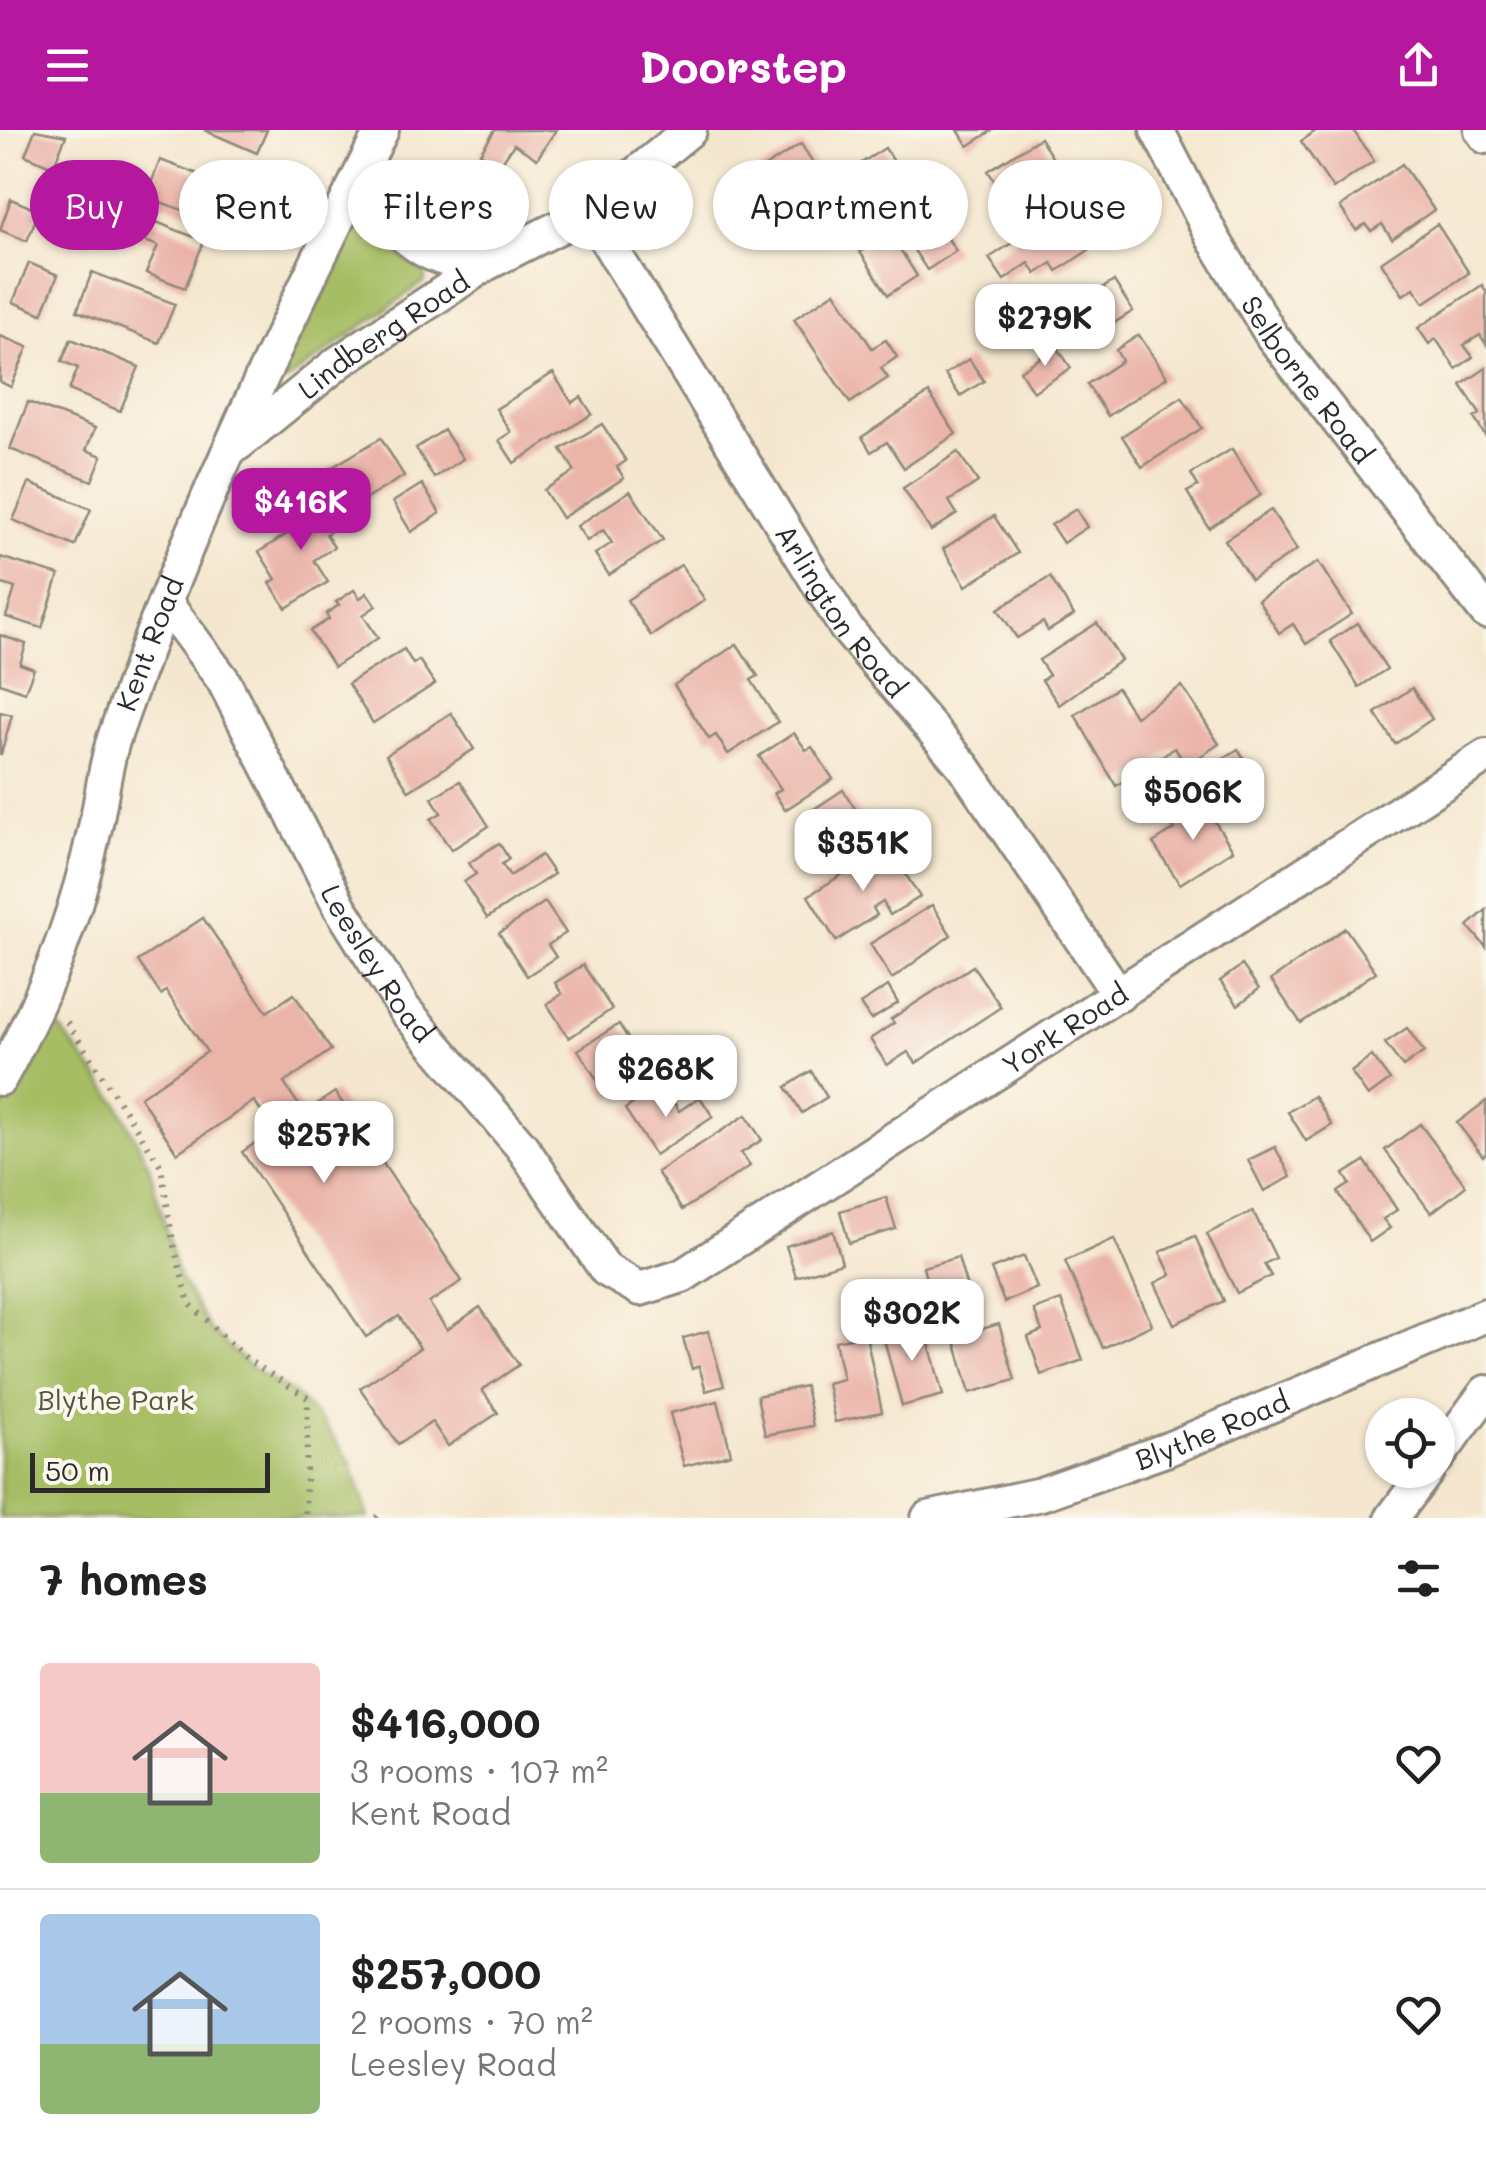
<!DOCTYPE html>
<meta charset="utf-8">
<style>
body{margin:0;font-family:Mali,sans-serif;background:#f2f2f2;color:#222;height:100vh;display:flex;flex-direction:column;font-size:38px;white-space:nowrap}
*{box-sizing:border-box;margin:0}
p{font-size:32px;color:#767676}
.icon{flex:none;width:55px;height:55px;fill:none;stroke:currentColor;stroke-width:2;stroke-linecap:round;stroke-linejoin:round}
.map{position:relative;height:1388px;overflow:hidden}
.drawer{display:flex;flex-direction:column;background:#fff;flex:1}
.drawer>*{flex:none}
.hud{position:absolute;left:30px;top:30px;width:1428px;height:90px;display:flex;gap:20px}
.buttons{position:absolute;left:1365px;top:1268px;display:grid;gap:20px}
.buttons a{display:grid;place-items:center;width:90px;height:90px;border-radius:50%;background:#fff;box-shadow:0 2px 8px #0004;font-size:50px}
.scale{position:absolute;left:30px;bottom:25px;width:240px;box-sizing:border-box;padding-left:10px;border:5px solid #2b2b2b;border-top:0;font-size:28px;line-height:35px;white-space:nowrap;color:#2b2b2b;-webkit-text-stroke:8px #fbf7ec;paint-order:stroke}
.price{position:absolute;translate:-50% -85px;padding:0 22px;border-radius:20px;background:#fff;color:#222;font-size:32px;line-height:65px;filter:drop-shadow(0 2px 5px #0008)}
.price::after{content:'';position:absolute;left:50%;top:60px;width:30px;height:22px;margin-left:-15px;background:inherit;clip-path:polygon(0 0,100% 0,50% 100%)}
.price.on{background:#b5179e;color:#fff}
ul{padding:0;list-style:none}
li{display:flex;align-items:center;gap:30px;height:250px;padding:0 40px}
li+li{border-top:2px solid #e0e0e0}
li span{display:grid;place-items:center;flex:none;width:280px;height:200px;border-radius:10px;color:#555}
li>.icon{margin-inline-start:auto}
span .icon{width:120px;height:120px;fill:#fffc;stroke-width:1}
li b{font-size:42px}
h2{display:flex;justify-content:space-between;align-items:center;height:120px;padding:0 40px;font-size:42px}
.pill{padding:0 35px;border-radius:45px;background:#fff;box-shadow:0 2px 8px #0004;font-size:35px;line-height:90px}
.pill.on{background:#b5179e;color:#fff}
header{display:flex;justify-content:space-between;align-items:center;height:130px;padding:0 40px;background:#b5179e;color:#fff;font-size:45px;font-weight:700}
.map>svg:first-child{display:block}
.green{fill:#a6bd63;stroke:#687447;stroke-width:2.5}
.building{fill:#ebb4a9}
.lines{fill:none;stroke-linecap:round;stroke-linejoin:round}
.minor-casing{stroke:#90897d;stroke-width:38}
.path{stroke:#90897d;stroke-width:6;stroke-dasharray:2.5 8;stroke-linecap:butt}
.minor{stroke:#fff;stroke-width:32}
.labels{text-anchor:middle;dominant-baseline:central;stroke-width:8;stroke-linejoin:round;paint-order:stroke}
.street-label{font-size:28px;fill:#2b2b2b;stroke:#fbf7ec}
.park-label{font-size:28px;fill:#50573c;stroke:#fbf7ec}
</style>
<header><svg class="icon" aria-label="menu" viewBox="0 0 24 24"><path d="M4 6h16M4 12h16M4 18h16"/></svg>Doorstep<svg class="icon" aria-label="share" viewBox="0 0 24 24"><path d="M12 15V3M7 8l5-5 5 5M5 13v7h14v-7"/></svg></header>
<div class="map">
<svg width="1486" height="1388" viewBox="0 0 1486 1388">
<rect width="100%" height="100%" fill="#fbf7ec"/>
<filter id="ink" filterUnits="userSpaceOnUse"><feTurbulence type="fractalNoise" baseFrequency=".01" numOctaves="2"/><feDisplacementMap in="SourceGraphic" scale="20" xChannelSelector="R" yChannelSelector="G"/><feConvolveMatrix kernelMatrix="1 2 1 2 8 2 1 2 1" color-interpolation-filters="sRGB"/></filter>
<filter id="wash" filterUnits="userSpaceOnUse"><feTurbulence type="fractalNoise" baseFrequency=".0048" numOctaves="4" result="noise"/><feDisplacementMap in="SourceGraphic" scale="40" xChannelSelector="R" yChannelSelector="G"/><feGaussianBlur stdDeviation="2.25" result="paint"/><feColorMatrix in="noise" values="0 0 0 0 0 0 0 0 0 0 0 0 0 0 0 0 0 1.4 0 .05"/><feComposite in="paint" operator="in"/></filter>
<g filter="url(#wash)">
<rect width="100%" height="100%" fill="#f5e7cf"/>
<g class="green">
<path d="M361,91l22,23 42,28v9l-140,101 -2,-12 65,-138z"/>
<path d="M52,888l66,85 31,63 29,109 32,55 43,39 41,25 30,30 27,39 18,55h-369v-406z"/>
</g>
<g id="blocks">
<g class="building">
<path d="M35,0l31,6 -13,31 -28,-12z"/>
<path d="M204,0h63l-10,23z"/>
<path d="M495,0h61l-19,29 -23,-15 -14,21 -20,-12z"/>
<path d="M958,0h35l-25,16z"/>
<path d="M1317,0h36l21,31 -41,28 -32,-48z"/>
<path d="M1040,8l20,32 -51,33 -21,-32z"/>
<path d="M801,14l20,31 -79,50 -20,-31z"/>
<path d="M885,18l14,21 -27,16 -14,-20z"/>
<path d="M160,30l73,27 -14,36 -73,-26z"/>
<path d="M1402,34l32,46 -42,29 -10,-15 -11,7 -5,-7 -10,6 -16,-23z"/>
<path d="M1087,63l21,31 -22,15 6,9 -35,23 -5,-8 -16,11 -7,-11 -25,17 -15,-22z"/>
<path d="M11,69l28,12 -12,30 -27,-11z"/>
<path d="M928,78l28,43 -29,19 -28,-43z"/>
<path d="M141,86l63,25 -19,47 -39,-15 12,-27 -26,-10z"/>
<path d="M1437,94l32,49 -45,30 -10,-15 -11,7 -22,-33z"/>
<path d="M890,103l27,43 -29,19 -28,-43z"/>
<path d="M29,133l29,12 -16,39 -29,-12z"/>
<path d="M92,142l83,32 -16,39 -82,-32z"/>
<path d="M1114,151l19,30 -46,29 -19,-30z"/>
<path d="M1482,155l4,6v53l-6,-9 -16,10 9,12 -17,12 -20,-30 -7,5 -11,-16z"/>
<path d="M835,162l37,56 14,-8 11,17 -16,11 7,10 -38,25 -56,-84z"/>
<path d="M1139,205l28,42 -59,39 -21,-32 35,-23 -6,-11z"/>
<path d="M0,206l28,11 -17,40 -11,-5z"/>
<path d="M71,209l68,28 -19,44 -51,-21 9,-22 -16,-7z"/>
<path d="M1057,217l14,21 -38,24 -13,-21z"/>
<path d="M969,229l15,22 -24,15 -15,-22z"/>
<path d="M1486,238v69l-12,-19 6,-4 -19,-29z"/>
<path d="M553,243l19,30 9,-6 11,17 -78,49 -15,-23 12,-8 -15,-23z"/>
<path d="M929,263l27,41 -52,34 -17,-26 -16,10 -9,-15z"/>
<path d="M1182,267l20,31 -60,39 -20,-31z"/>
<path d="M28,272l67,26 -9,22 16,6 -10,25 -82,-32z"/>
<path d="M602,294l24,37 -9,6 7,11 -62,40 -18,-28 31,-19 -14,-22z"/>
<path d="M444,300l19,29 -29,19 -18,-30z"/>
<path d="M381,308l23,38 -55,33 -23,-38z"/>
<path d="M1232,319l29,46 -52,33 -22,-36 11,-6 -7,-12z"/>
<path d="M958,322l20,30 -29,19 8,13 -26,17 -28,-43z"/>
<path d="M29,353l62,26 -16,37 -62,-26z"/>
<path d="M422,354l18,29 -29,19 -18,-30z"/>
<path d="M630,361l33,49 -54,35 -14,-21 17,-11 -9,-13 -16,11 -10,-15z"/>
<path d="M325,367l17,27 -16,10 8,13 -20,13 14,22 -42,26 -16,-25 6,-4 -17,-27 34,-22 -5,-9z"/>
<path d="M1076,379l11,18 -24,16 -12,-18z"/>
<path d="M1271,380l26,40 -46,30 -26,-40z"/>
<path d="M994,386l24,37 -52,33 -23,-37z"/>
<path d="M0,427l59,18 -17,53 -36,-11 9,-29 -15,-5z"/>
<path d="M1318,432l34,52 -46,30 -13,-20 -14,9 -21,-33z"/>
<path d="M681,435l24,35 -54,36 -24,-36z"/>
<path d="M1050,447l24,38 -26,16 -5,-9 -26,16 -19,-29z"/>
<path d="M354,460l6,8 7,-5 9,13 -13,9 15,23 -44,29 -24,-36 19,-12 -3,-5 13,-9 -3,-3z"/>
<path d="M1097,493l24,37 -62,45 -17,-25 7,-5 -10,-15z"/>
<path d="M1357,493l30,46 -28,18 -29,-46z"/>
<path d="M0,505l26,9 -6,20 14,5 -9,23 -25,-9z"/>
<path d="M737,514l21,32 -7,4 27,42 -50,32 -12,-19 -7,4 -35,-54z"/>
<path d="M404,519l9,15 6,-4 16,24 -62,39 -25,-39z"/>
<path d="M1182,556l37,58 -33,22 -11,-18 -59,38 -41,-71 42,-27 18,28z"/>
<path d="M1412,558l20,31 -37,25 -20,-31z"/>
<path d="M0,582l12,3 -11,39h-1z"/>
<path d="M451,583l23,36 -65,42 -23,-36z"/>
<path d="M794,603l12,17 6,-3 21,32 -48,31 -11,-17 7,-4 -22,-33z"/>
<path d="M1238,619l17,26 -35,23 -18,-26z"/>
<path d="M460,651l29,45 -38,24 -20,-31 10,-6 -9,-15z"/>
<path d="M843,660l30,46 -39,25 -29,-46z"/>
<path d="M1201,670l32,50 -53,34 -27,-41 22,-14 -6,-8z"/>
<path d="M499,713l10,16 -7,5 8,12 31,-21 13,19 -67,44 -23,-36 12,-8 -7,-11z"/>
<path d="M881,720l4,5 6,-4 29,46 -30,18 -7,-13 -10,6 4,7 -41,26 -28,-45z"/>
<path d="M545,772l21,31 -18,12 8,12 -29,19 -28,-43z"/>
<path d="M932,775l19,30 -59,44 -22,-35z"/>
<path d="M1486,780v37l-18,-21z"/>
<path d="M203,788l64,94 27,-18 37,56 -47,33 20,30 31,-21 127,189 -33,22 18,27 33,-23 39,58 -37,25 16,23 -50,33 -16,-24 -34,22 -38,-56 60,-40 -21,-32 -33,21 -124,-185 32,-22 -20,-29 -77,52 -37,-56 67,-45 -41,-61 -5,4 -23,-34z"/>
<path d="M1345,798l31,44 -75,51 -30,-43z"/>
<path d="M583,835l29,44 -43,29 -22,-34 15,-10 -7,-11z"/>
<path d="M1242,835l17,24 -21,16 -18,-24z"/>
<path d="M973,836l28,41 -85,56 -8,-11 -21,13 -17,-26 24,-16 -3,-4z"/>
<path d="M888,856l10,17 -27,17 -11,-16z"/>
<path d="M619,894l30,48 -40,27 -31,-49z"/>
<path d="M1407,898l17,24 -21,15 -18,-24z"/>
<path d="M1372,926l18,24 -22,16 -17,-24z"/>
<path d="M811,941l16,26 -25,16 -16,-26z"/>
<path d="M649,963l7,11 13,-9 10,16 21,-14 13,20 -58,38 -30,-46z"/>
<path d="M1314,966l18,29 -26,16 -18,-29z"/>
<path d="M1486,971v53l-3,2 -26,-33z"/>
<path d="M746,985l16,25 -21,13 9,13 -68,44 -25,-38z"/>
<path d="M1420,994l46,62 -35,27 -46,-63z"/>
<path d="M1275,1017l16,30 -27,14 -16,-31z"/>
<path d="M1365,1031l32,49 -14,9 7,9 -20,14 -32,-50 12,-8 -6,-10z"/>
<path d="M886,1067l10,32 -47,14 -9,-32z"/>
<path d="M1253,1081l23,47 -12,6 7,12 -34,17 -30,-59z"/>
<path d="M833,1101l9,32 -46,14 -10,-31z"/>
<path d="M1195,1106l29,65 -50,23 -19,-41 16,-8 -11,-23z"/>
<path d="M1114,1109l38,86 -49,23 -38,-87z"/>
<path d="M1024,1126l13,32 -33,14 -13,-33z"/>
<path d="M958,1127l9,31 -36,10 -8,-31z"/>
<path d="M1061,1170l22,60 -42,15 -13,-38 14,-6 -8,-21z"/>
<path d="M923,1191l20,74 -41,11 -20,-74z"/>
<path d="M999,1194l16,56 -45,13 -16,-56z"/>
<path d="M708,1201l16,55 -18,5 -7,-25 -7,3 -9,-31z"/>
<path d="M866,1205l16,77 -47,10 -8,-39 16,-4 -8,-38z"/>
<path d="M805,1256l8,40 -48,9 -8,-39z"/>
<path d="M718,1271l13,53 -47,12 -14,-53z"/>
</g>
</g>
</g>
<g filter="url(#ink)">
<use href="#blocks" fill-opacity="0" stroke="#90897d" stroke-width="2.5"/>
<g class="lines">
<defs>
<g id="minor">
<path id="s1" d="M1157,0l57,110 58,96 214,276"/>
<path d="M1481,0l5,7"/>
<path d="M365,35c14,60 57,102 121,99"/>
<path id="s2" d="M589,82l257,416 118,139 155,228"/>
<path id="s3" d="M238,314l101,-82 147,-98 103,-52 101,-82"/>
<path id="s4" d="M165,472l58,78 117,227 64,102 118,138 84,123 34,19 42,-13 804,-520"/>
<path id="s5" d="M0,949c43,-78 75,-159 94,-247 8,-32 10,-66 21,-97 72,-208 169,-409 267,-605"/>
<path d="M1438,1327l48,-65"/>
<path id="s6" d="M928,1388l113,-24 127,-45 318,-134"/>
<path d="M1392,1388l36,-48"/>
</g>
</defs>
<use href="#minor" class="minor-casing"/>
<g class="path">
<path d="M67,892l94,144 12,76 16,61 59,57 60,38 -3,120"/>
<path d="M376,1388l2,-2"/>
</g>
<use href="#minor" class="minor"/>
</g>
</g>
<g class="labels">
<g class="street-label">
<text stroke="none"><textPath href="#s3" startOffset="182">Lindberg Road</textPath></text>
<text stroke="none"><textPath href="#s1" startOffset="292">Selborne Road</textPath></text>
<text stroke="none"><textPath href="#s2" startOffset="472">Arlington Road</textPath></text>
<text stroke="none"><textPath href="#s5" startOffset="462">Kent Road</textPath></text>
<text stroke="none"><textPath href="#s4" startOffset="420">Leesley Road</textPath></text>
<text stroke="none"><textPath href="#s4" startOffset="1342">York Road</textPath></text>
<text stroke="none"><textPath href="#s6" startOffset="298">Blythe Road</textPath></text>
</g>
<g class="park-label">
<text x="116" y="1269">Blythe Park</text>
</g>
</g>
</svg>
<div class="buttons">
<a><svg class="icon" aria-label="locate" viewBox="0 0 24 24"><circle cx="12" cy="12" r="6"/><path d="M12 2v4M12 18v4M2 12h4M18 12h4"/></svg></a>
</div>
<div class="scale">50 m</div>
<b class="price" style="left:1045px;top:239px">$279K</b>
<b class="price on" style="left:301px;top:423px">$416K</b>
<b class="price" style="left:1193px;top:713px">$506K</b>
<b class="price" style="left:863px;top:764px">$351K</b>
<b class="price" style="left:666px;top:990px">$268K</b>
<b class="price" style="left:324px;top:1056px">$257K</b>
<b class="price" style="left:912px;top:1234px">$302K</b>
<div class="hud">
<a class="pill on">Buy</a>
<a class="pill">Rent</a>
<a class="pill">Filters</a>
<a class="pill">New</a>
<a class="pill">Apartment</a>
<a class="pill">House</a>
</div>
</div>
<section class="drawer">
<h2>7 homes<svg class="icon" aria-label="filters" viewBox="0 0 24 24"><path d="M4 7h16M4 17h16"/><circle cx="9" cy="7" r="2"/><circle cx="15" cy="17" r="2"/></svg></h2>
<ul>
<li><span style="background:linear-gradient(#f6c9c9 65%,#8fb573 0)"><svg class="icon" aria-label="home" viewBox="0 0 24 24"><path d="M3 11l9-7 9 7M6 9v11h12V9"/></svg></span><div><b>$416,000</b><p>3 rooms · 107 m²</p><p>Kent Road</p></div><svg class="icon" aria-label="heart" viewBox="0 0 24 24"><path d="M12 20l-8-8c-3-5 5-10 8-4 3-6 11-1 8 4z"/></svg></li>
<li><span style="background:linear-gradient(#a9c7e8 65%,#8fb573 0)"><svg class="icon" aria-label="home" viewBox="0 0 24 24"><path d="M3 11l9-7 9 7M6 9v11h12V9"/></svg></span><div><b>$257,000</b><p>2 rooms · 70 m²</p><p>Leesley Road</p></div><svg class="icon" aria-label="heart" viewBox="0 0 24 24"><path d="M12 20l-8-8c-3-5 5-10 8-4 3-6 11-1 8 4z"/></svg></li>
</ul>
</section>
